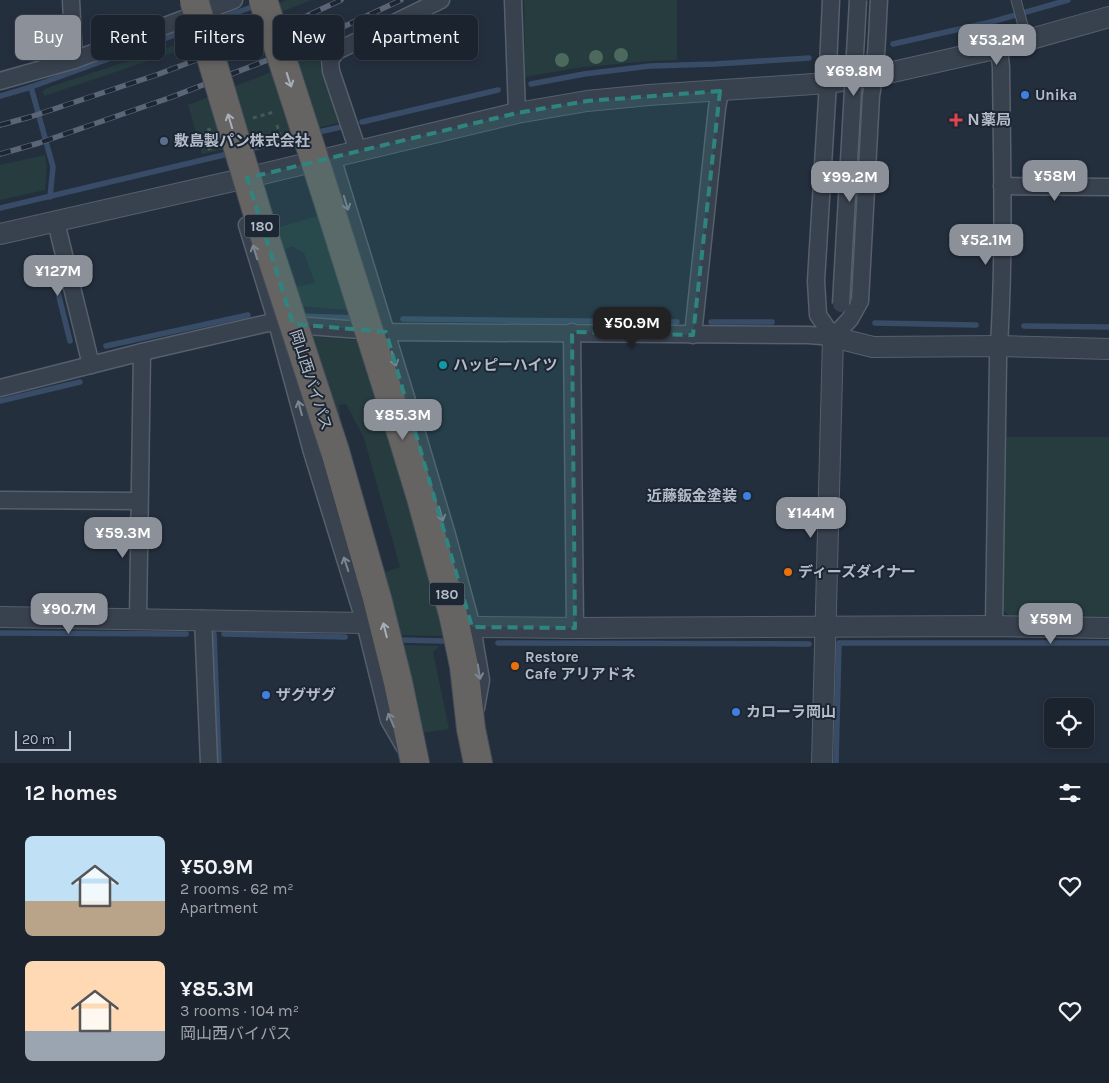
<!DOCTYPE html>
<meta charset="utf-8">
<style>
body{margin:0;font-family:Karla,"Noto Sans JP",sans-serif;background:#242b36;color:#f1f3f6;height:100vh;display:flex;flex-direction:column;font-size:19px;white-space:nowrap}
*{box-sizing:border-box;margin:0}
p{font-size:16px;color:#a0a4aa}
.icon{flex:none;width:28px;height:28px;fill:none;stroke:currentColor;stroke-width:2;stroke-linecap:round;stroke-linejoin:round}
.map{position:relative;height:763px;overflow:hidden}
.panel{display:flex;flex-direction:column;background:#1b232e;flex:1}
.panel>*{flex:none}
.top-card{position:absolute;left:15px;top:15px;width:500px;height:45px;display:flex;gap:10px}
.controls{position:absolute;left:1044px;top:698px;display:grid;gap:10px}
.controls a{display:grid;place-items:center;width:50px;height:50px;border-radius:8px;background:#1b232e;box-shadow:0 2px 8px #0003,0 0 0 1px #39404a;font-size:25px}
.scale{position:absolute;left:15px;bottom:12px;width:56px;box-sizing:border-box;padding-left:5px;border:2px solid #b4bcc9;border-top:0;font-size:14px;line-height:18px;white-space:nowrap;color:#b4bcc9;-webkit-text-stroke:4px #1d2633;paint-order:stroke}
.price{position:absolute;translate:-50% -42px;padding:0 11px;border-radius:10px;background:#8c9099;color:#fff;font-size:16px;line-height:32px;filter:drop-shadow(0 1px 2px #0008)}
.price::after{content:'';position:absolute;left:50%;top:30px;width:15px;height:11px;margin-left:-8px;background:inherit;clip-path:polygon(0 0,100% 0,50% 100%)}
.price.current{background:#222;color:#fff}
ul{padding:0;list-style:none}
li{display:flex;align-items:center;gap:15px;height:125px;padding:0 25px}
li span{display:grid;place-items:center;flex:none;width:140px;height:100px;border-radius:8px;color:#555}
li>.icon{margin-inline-start:auto}
span .icon{width:60px;height:60px;fill:#fffc;stroke-width:1}
li b{font-size:21px}
h2{display:flex;justify-content:space-between;align-items:center;height:60px;padding:0 25px;font-size:21px}
.chip{padding:0 18px;border-radius:8px;background:#1b232e;box-shadow:0 2px 8px #0003,0 0 0 1px #39404a;font-size:18px;line-height:45px}
.chip.current{background:#8c9099;color:#fff}
.map>svg:first-child{display:block}
.green{fill:#263c3f}
.lines{fill:none;stroke-linecap:round;stroke-linejoin:round}
.stream{stroke:#394c67;stroke-width:5.5}
.service-casing{stroke:#565f6c;stroke-width:11}
.minor-casing{stroke:#565f6c;stroke-width:19}
.tertiary-casing{stroke:#565f6c;stroke-width:22}
.trunk-casing{stroke:#434c59;stroke-width:30}
.path{stroke:#44595c;stroke-width:3;stroke-dasharray:4 4;stroke-linecap:butt}
.service{stroke:#38414e;stroke-width:9}
.minor{stroke:#38414e;stroke-width:16}
.tertiary{stroke:#38414e;stroke-width:20}
.trunk{stroke:#656462;stroke-width:28}
.rail-casing{stroke:#5a6575;stroke-width:5.5}
.rail{stroke:#1d2633;stroke-width:4;stroke-dasharray:11;stroke-linecap:butt}
.minor-bridge-casing{stroke:#565f6c;stroke-width:19;stroke-linecap:butt}
.trunk-bridge-casing{stroke:#434c59;stroke-width:30;stroke-linecap:butt}
.minor-bridge{stroke:#38414e;stroke-width:16}
.trunk-bridge{stroke:#656462;stroke-width:28}
.tree{fill:#4b6a5d}
.oneway{stroke:#a8afba}
.oneway2{stroke:#7c8592}
.marked{fill:#308480;fill-opacity:0.2;stroke:#308480;stroke-width:4;stroke-dasharray:10 6;stroke-linejoin:round}
.shop-dot{fill:#3f7fe0;stroke:#1d2633;stroke-width:2}
.health-dot{fill:#e0444e;stroke:#1d2633;stroke-width:2}
.service-dot{fill:#5c6f8a;stroke:#1d2633;stroke-width:2}
.culture-dot{fill:#0f9aa8;stroke:#1d2633;stroke-width:2}
.food-dot{fill:#e8710a;stroke:#1d2633;stroke-width:2}
.labels{text-anchor:middle;dominant-baseline:central;stroke-width:4;stroke-linejoin:round;paint-order:stroke}
.shield{fill:#1d2633;stroke:#878f9c;stroke-width:1}
.shield-label{font-size:14px;font-weight:bold;fill:#b4bcc9}
.poi-label{font-size:15px;font-weight:bold;fill:#b4bcc9;stroke:#1d2633;text-anchor:start}
.street-label{font-size:15px;fill:#b4bcc9;stroke:#1d2633}
</style>
<div class="map">
<svg width="1109" height="763" viewBox="0 0 1109 763">
<rect width="100%" height="100%" fill="#242f3e"/>
<g class="green">
<path d="M287,0h25l-131,50 -137,46 -2,-5 5,-3 114,-38z"/>
<path d="M524,0h153v60l-27,1 -67,6 -58,10z"/>
<path d="M317,54l22,69 -137,31 -14,-49z"/>
<path d="M45,155l2,12 -2,23 -45,10v-35z"/>
<path d="M338,210l34,102 -95,-8 -5,-13 43,-8 -11,-30 -12,-7 -29,13 -7,-25z"/>
<path d="M288,334l93,8 59,271 -2,1 4,22 -43,-1 -19,-61 20,-7 -36,-129 -18,-34 -7,1 4,39z"/>
<path d="M1004,437h105v180h-98l-9,-8z"/>
<path d="M401,645l38,1 -6,6 16,77 -28,4z"/>
</g>
<g class="lines">
<g class="stream">
<path d="M207,23l51,-18"/>
<path d="M893,44l98,-22 77,-22"/>
<path d="M531,84l53,-10 66,-8 65,-2 94,-6"/>
<path d="M31,87l22,80 -3,30"/>
<path d="M0,96l31,-9 163,-59"/>
<path d="M362,122l136,-32"/>
<path d="M314,133l27,-6"/>
<path d="M246,150l54,-13"/>
<path d="M0,208l232,-55"/>
<path d="M50,260l20,81"/>
<path d="M299,316l58,2"/>
<path d="M403,319l274,3"/>
<path d="M711,322h61"/>
<path d="M875,323l101,2"/>
<path d="M1024,326l85,1"/>
<path d="M106,346l142,-31"/>
<path d="M0,401l80,-19"/>
<path d="M0,633l186,1"/>
<path d="M214,634l5,129"/>
<path d="M224,634l121,3"/>
<path d="M400,640l43,1"/>
<path d="M498,643l311,1"/>
<path d="M836,763l3,-120h270"/>
</g>
<defs>
<path id="service" d="M1016,0l11,40"/>
<g id="minor">
<path d="M71,0l3,60"/>
<path d="M513,0l4,113"/>
<path d="M831,0l-3,67v16l-12,198 2,34 15,22"/>
<path d="M0,81l74,-21 160,-60"/>
<path d="M358,151l-27,-80 -1,-11 7,-9 104,-51"/>
<path d="M332,157l81,263 34,115 25,92 9,53 -5,28"/>
<path d="M1002,186l107,1"/>
<path d="M56,222l35,143"/>
<path d="M247,225l30,98 35,129 53,171 24,97 15,26"/>
<path d="M572,332l3,296"/>
<path d="M693,335l24,-227 3,-17"/>
<path d="M833,337l17,-18 10,-18 11,-205c6,-32 6,-64 8,-96"/>
<path d="M0,388l142,-36 126,-29 118,9 423,3 24,2"/>
<path d="M0,500l139,1"/>
<path d="M138,618l4,-266"/>
<path d="M203,619l6,144"/>
<path d="M994,626l4,-266c7,-97 4,-195 3,-293l-2,-19"/>
</g>
<g id="tertiary">
<path d="M0,234l233,-53 284,-68 70,-12 62,-6 179,-12 47,-7 124,-28 110,-31"/>
<path d="M0,617l365,6"/>
<path d="M472,627l103,1 419,-2 115,2"/>
<path d="M822,763l11,-426 40,10 126,-1 110,3"/>
</g>
<g id="trunk">
<path d="M400,429l21,69 32,116 11,52 7,63 7,34"/>
<path d="M335,451l42,147 21,84 17,81"/>
</g>
</defs>
<use href="#service" class="service-casing"/>
<use href="#minor" class="minor-casing"/>
<use href="#tertiary" class="tertiary-casing"/>
<use href="#trunk" class="trunk-casing"/>
<g class="path">
<path d="M253,118l21,-6v2"/>
<path d="M277,125l7,24"/>
<path d="M211,129l-7,2 5,18 5,-2"/>
</g>
<use href="#service" class="service"/>
<use href="#minor" class="minor"/>
<use href="#tertiary" class="tertiary"/>
<use href="#trunk" class="trunk"/>
<defs>
<g id="rail">
<path d="M0,125l30,-8 129,-43 122,-46 60,-28"/>
<path d="M0,154l39,-11 130,-45 122,-47 110,-51"/>
</g>
</defs>
<use href="#rail" class="rail-casing"/>
<use href="#rail" class="rail"/>
<defs>
<path id="minor-bridge" d="M841,304l17,-304"/>
<g id="trunk-bridge">
<path d="M194,0l66,222 75,229"/>
<path d="M263,0l64,198 73,231"/>
</g>
</defs>
<use href="#minor-bridge" class="minor-bridge-casing"/>
<use href="#trunk-bridge" class="trunk-bridge-casing"/>
<use href="#minor-bridge" class="minor-bridge"/>
<use href="#trunk-bridge" class="trunk-bridge"/>
</g>
<g class="tree">
<circle cx="621" cy="55" r="7"/>
<circle cx="596" cy="57" r="7"/>
<circle cx="562" cy="60" r="7"/>
</g>
<defs><path id="oneway-shaft" d="M-6 0H5M1.5-3L5.5 0L1.5 3" fill="none" stroke-width="1.6" stroke-linecap="round" stroke-linejoin="round" transform="scale(1.25)"/></defs>
<g class="oneway">
<use href="#oneway-shaft" transform="translate(289 80) rotate(72)"/>
<use href="#oneway-shaft" transform="translate(230 121) rotate(-107)"/>
<use href="#oneway-shaft" transform="translate(385 630) rotate(-104)"/>
</g>
<g class="oneway2">
<use href="#oneway-shaft" transform="translate(346 203) rotate(73)"/>
<use href="#oneway-shaft" transform="translate(255 252) rotate(-107)"/>
<use href="#oneway-shaft" transform="translate(394 359) rotate(73)"/>
<use href="#oneway-shaft" transform="translate(300 408) rotate(-105)"/>
<use href="#oneway-shaft" transform="translate(441 514) rotate(74)"/>
<use href="#oneway-shaft" transform="translate(346 564) rotate(-108)"/>
<use href="#oneway-shaft" transform="translate(479 672) rotate(81)"/>
<use href="#oneway-shaft" transform="translate(391 720) rotate(-113)"/>
</g>
<path class="marked" d="M720,91l-27,244 -121,-3 3,296 -103,-1 -86,-295 -93,-8 -46,-146 270,-65 70,-12z"/>
<g class="shop-dot">
<circle cx="1025" cy="95" r="5"/>
<circle cx="747" cy="496" r="5"/>
<circle cx="266" cy="695" r="5"/>
<circle cx="736" cy="712" r="5"/>
</g>
<path class="health-dot" d="M953.5 112.5h5v5h5v5h-5v5h-5v-5h-5v-5h5z"/>
<circle class="service-dot" cx="164" cy="141" r="5"/>
<circle class="culture-dot" cx="443" cy="365" r="5"/>
<g class="food-dot">
<circle cx="788" cy="572" r="5"/>
<circle cx="515" cy="666" r="5"/>
</g>
<g class="labels">
<g class="shield">
<rect x="244.5" y="214.5" width="35" height="23" rx="4"/>
<rect x="429.5" y="582.5" width="35" height="23" rx="4"/>
</g>
<g class="shield-label">
<text x="262" y="226">180</text>
<text x="447" y="594">180</text>
</g>
<g class="poi-label">
<text x="1035" y="95">Unika</text>
<text x="966" y="120">Ｎ薬局</text>
<text x="174" y="141">敷島製パン株式会社</text>
<text x="453" y="365">ハッピーハイツ</text>
<text x="737" y="496" text-anchor="end">近藤鈑金塗装</text>
<text x="798" y="572">ディーズダイナー</text>
<text x="525" y="657">Restore<tspan x="525" dy="17">Cafe アリアドネ</tspan></text>
<text x="276" y="695">ザグザグ</text>
<text x="746" y="712">カローラ岡山</text>
</g>
<g class="street-label">
<text transform="translate(311 380) rotate(72)">岡山西バイパス</text>
</g>
</g>
</svg>
<div class="controls">
<a><svg class="icon" aria-label="locate" viewBox="0 0 24 24"><circle cx="12" cy="12" r="6"/><path d="M12 2v4M12 18v4M2 12h4M18 12h4"/></svg></a>
</div>
<div class="scale">20 m</div>
<b class="price" style="left:997px;top:66px">¥53.2M</b>
<b class="price" style="left:854px;top:97px">¥69.8M</b>
<b class="price" style="left:1055px;top:202px">¥58M</b>
<b class="price" style="left:850px;top:203px">¥99.2M</b>
<b class="price" style="left:986px;top:266px">¥52.1M</b>
<b class="price" style="left:58px;top:297px">¥127M</b>
<b class="price current" style="left:632px;top:349px">¥50.9M</b>
<b class="price" style="left:403px;top:441px">¥85.3M</b>
<b class="price" style="left:811px;top:539px">¥144M</b>
<b class="price" style="left:123px;top:559px">¥59.3M</b>
<b class="price" style="left:69px;top:635px">¥90.7M</b>
<b class="price" style="left:1051px;top:645px">¥59M</b>
<div class="top-card">
<a class="chip current">Buy</a>
<a class="chip">Rent</a>
<a class="chip">Filters</a>
<a class="chip">New</a>
<a class="chip">Apartment</a>
</div>
</div>
<section class="panel">
<h2>12 homes<svg class="icon" aria-label="filters" viewBox="0 0 24 24"><path d="M4 7h16M4 17h16"/><circle cx="9" cy="7" r="2"/><circle cx="15" cy="17" r="2"/></svg></h2>
<ul>
<li><span style="background:linear-gradient(#bfe0f5 65%,#b9a48a 0)"><svg class="icon" aria-label="home" viewBox="0 0 24 24"><path d="M3 11l9-7 9 7M6 9v11h12V9"/></svg></span><div><b>¥50.9M</b><p>2 rooms · 62 m²</p><p>Apartment</p></div><svg class="icon" aria-label="heart" viewBox="0 0 24 24"><path d="M12 20l-8-8c-3-5 5-10 8-4 3-6 11-1 8 4z"/></svg></li>
<li><span style="background:linear-gradient(#ffd9b3 70%,#9aa5b1 0)"><svg class="icon" aria-label="home" viewBox="0 0 24 24"><path d="M3 11l9-7 9 7M6 9v11h12V9"/></svg></span><div><b>¥85.3M</b><p>3 rooms · 104 m²</p><p>岡山西バイパス</p></div><svg class="icon" aria-label="heart" viewBox="0 0 24 24"><path d="M12 20l-8-8c-3-5 5-10 8-4 3-6 11-1 8 4z"/></svg></li>
</ul>
</section>
